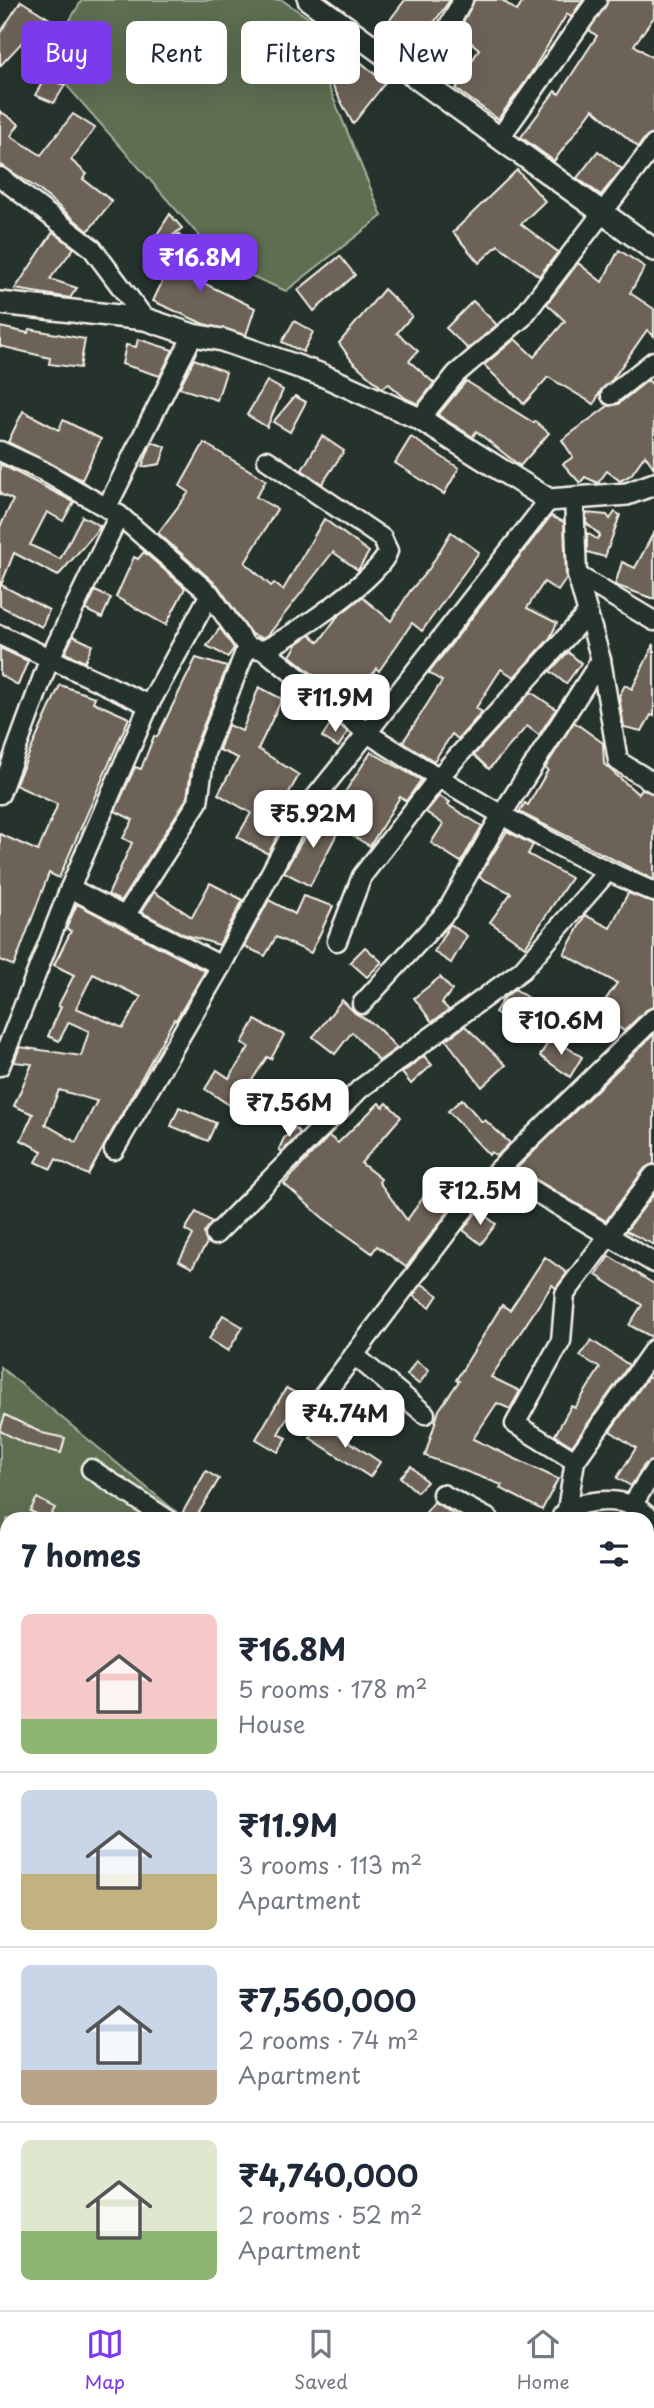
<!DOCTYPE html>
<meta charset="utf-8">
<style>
body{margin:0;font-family:"Playpen Sans",sans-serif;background:#f2f2f3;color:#1f2937;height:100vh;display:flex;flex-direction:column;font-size:26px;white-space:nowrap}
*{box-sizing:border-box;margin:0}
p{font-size:23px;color:#747a83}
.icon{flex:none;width:38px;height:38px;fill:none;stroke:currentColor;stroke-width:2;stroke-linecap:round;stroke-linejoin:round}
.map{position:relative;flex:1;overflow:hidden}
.panel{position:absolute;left:0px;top:1512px;width:654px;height:798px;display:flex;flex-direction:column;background:#fff;border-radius:21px 21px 0 0;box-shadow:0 7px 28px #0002}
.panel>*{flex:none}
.guide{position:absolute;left:21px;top:21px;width:612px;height:63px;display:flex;gap:14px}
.price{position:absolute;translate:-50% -60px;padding:0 16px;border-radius:14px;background:#fff;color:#222;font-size:23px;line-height:46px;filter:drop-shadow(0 2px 4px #0008)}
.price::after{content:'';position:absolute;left:50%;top:42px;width:21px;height:16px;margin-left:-10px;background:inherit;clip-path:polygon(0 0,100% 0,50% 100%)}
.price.current{background:#7c3aed;color:#fff}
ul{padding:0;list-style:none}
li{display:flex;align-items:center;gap:21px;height:175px;padding:0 21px}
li+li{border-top:2px solid #e0e1e3}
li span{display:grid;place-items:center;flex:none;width:196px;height:140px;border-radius:10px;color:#555}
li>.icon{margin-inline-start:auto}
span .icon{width:84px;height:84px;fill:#fffc;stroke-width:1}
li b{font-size:30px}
h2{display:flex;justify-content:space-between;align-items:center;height:84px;padding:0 21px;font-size:30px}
.chip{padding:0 24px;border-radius:10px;background:#fff;box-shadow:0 7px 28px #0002;font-size:24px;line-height:63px}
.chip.current{background:#7c3aed;color:#fff}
.tab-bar{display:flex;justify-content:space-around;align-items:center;height:98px;border-top:2px solid #e0e1e3;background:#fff;font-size:19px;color:#747a83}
.tab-bar a{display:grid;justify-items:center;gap:4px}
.tab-bar .current{color:#7c3aed}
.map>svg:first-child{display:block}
.green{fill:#5d6e51;stroke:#a8b09c;stroke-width:2}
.building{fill:#6d6258;stroke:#f4f1e8;stroke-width:2;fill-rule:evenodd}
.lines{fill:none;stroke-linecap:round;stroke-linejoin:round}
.service-casing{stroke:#f4f1e8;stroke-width:14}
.minor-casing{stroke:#f4f1e8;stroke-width:23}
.tertiary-casing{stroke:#f4f1e8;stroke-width:26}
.path{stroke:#f4f1e8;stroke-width:3.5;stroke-dasharray:2 5;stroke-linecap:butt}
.service{stroke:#26332d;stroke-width:9}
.minor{stroke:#26332d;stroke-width:18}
.tertiary{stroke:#26332d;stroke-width:21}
</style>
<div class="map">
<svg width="654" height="2310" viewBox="0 0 654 2310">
<rect width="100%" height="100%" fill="#26332d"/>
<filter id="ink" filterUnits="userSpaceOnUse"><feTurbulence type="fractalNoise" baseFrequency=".0143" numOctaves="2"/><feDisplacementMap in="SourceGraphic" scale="14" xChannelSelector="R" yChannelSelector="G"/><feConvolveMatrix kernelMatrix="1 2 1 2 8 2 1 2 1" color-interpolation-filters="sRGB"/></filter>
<g filter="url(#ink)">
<g class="green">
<path d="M82,0h200l62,42 -21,31 59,143 -96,75 -62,-27 -179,-203z"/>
<path d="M0,1367l185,152h-178v784h641v-405l6,5v407h-654z"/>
</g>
<g class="building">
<path d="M405,0h45l-40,56 -31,-22z"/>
<path d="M474,0h28l15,11 7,-11h59l-12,17 -4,-3 -41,67 -28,38 -42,-30 23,-40 -21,-17z"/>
<path d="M608,0h46v17l-20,28 20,14v75l-9,4 -7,9 -45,-38 -39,52 -33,-24 34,-46 4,3 38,-58 -8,-6z"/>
<path d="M21,1l40,25 -18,26 -18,-13 -25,27v-33z"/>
<path d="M348,51l37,32 -32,41 -24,-45z"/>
<path d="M45,78l20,7 -11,18 -19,-8z"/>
<path d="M0,111l19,13 -8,12 30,19 32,-41 22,14 -24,32 16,14 -4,5 29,22 -24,30 -50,-42 -38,-25z"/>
<path d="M598,151l24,18 -21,26 -24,-17z"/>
<path d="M517,170l28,31 -24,23 37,28 -19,24 -41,-31 -19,18 -26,-31z"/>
<path d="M170,214l12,14 -36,29 -2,-2z"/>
<path d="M53,232l21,16 -24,31 27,9 -7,10 -55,-9z"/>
<path d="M178,234l27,27 -14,16 64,31 -9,27 -42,-11 -51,-23 23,-48 -8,-7z"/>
<path d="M619,250l26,17 -15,26 24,16v27l-7,-6 -35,50 -11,10 -7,14 -46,-27 -24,27 -40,-39 31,-26 19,18 31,-36 -18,-17 31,-41 24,19z"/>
<path d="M340,256l15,19 -41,36 -16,-21z"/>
<path d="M384,289l28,27 -15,17 21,18 -9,10 25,22 -16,21 -13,-6 -16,-14 -7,4 -30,-27 -13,-18z"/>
<path d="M473,301l24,24 -29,24 -22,-21z"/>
<path d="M294,321l19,11 -10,20 -21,-10z"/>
<path d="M0,327l28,6 1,-4 56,10 -5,29 -31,-4 1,-6 -50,-12z"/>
<path d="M138,339l35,11 -13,26 -38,-12 4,-19 10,2z"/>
<path d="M194,359l32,13 -9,28 -38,-12z"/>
<path d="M648,380l6,6v82l-9,-13 -14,20 -11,6 -13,-10 -9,12 -13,-6 -5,6 -17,-19 10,-7 -11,-17 46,-34 10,-2z"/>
<path d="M267,381l16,9 -16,37 -20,-12z"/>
<path d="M466,381l68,42 1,-2 14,12 -29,33 -44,-35 -3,6 -35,-22z"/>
<path d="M295,396l11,6 -16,30 -17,-10z"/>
<path d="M23,411l36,19 4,-10 38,19 -19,41 -74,-38z"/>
<path d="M322,436l22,15 -22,33 -20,-14z"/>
<path d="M411,437l48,31 -15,26 -49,-31z"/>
<path d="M152,442l14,5 -6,17 -18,3z"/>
<path d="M204,443l62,37 -10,17 21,12 -32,54 26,23 3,-3 9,7 41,-71 45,33 -11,18 -25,-18 -64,82 -7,4 -11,-4 -33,-48 -60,-53 31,-41 -9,-6z"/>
<path d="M0,464l74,38 -11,19 -16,-9 -17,33 30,14 22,-43 19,10 -43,50 -44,-23 -13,32 48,25 -7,17 -42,-21v-79l13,-27 -13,-6z"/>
<path d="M615,512l5,3 -15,42 -18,-5v-19l10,6 3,-4 -14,-12v-10l21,2 3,4z"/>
<path d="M551,516l13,6 2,57 -8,12 -14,-9 -17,26 30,15 -7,15 -36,39 -13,-8 -25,39 6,4 -24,27 -6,-5 -18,27 -31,-19 39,-61 -13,-8z"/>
<path d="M451,532l28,20 -57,79 -10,-8 -33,48 -3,-3 -23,38 -63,-50 8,-13 12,-8 9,7 18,-25 25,-20 29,24 19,-30 19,-22z"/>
<path d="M654,532v67l-39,-14 7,-23 13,6z"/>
<path d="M144,552l41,36 -19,37 -50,-28 18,-40 4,2z"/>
<path d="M95,591l16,7 -9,20 -16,-8z"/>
<path d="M220,628l14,20 -6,9 -21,-11z"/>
<path d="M73,636l19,9 -7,17 -20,-9z"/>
<path d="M654,644v72l-3,-1 -9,16 -18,-4 -5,-31 6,-11 7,4z"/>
<path d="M0,648l28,13 -10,24 -18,-10z"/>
<path d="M568,652l13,11 -15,21 -16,-13z"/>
<path d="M196,658l31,9 -33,82 -7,49 -66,103 -13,-6 24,-52 -9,-5 10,-18 -18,-9 20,-44 6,2 13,-33 3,1z"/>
<path d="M60,685l35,12 -2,5 36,16 -70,160 -10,-5 -35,93 -14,-6v-126l38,17 18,-42 1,-5 -42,-19z"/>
<path d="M259,687l23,12 -24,50 41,26 -12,21 10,5 -29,53 -31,-17 14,-24 -33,-19 20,-36 -19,-8 9,-25 14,6z"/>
<path d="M531,692l25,17 -17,26 -12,-9 -38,43 -15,-14z"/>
<path d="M333,720l15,12 -10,15 -16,-10z"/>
<path d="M574,722l29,21 1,21 34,30 4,-5 12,5v86l-135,-68 6,-9 3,2 20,-35 -3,-2z"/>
<path d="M371,752l50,28 -15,21 -6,-4 -30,49 -19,-11 17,-28 -23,-15z"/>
<path d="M439,796l11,6 -2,3 34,21 -21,36 -30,-19 12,-19 -17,-12z"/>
<path d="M318,813l23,13 -31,60 -26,-14z"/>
<path d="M507,831l26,14 -5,9 43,24 -46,69 -35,-25 21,-29 -32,-16z"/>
<path d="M210,883l33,17 -24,45 -36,-11 -42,-22 13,-20 38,25z"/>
<path d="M628,893l26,10v104l-8,3 -22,21 -27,-19 20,-29 -53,-29 21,-39 25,13z"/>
<path d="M303,896l30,10 -22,47 -35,-16 -11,19 -21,-10 25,-46 26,14z"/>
<path d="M77,904l128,67 -29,49 -2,-1 -86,156 -32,-16 -5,10 -15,-7 6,-11 -21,-11 12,-26 -19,-8 18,-42 -18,-2 6,-15 61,9 8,-25 -20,-9 -10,19 -11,-5 13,-29 -3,-1 16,-31 -20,-10 17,-34 -5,-2zM93,974l48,23 -18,31 -47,-20zM59,1090l38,11 -21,41 -31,-18z"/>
<path d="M450,924l17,12 -16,27 -17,-11z"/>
<path d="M365,947l17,15 -15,15 -17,-15z"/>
<path d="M440,977l12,13 -10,13 7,7 -17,12 -18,-24z"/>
<path d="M515,989l30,21 -16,26 -34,-24 10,-15z"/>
<path d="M342,1000l13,13 20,12 22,23 -18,13 -27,-29 -17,22 -22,-17z"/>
<path d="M255,1020l29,15 -13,24 -4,-2 -33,51 -29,-19 12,-19 12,8 20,-31 -7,-4z"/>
<path d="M465,1026l41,39 -24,22 -36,-47z"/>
<path d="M654,1034v130l-9,4 -39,53 -89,-53z"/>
<path d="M551,1037l31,20 -12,20 -30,-21z"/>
<path d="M424,1056l8,9 -21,19 -9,-11z"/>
<path d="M462,1099l20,23 3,-2 25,23 -13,13 -6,-4 -2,3 -41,-44z"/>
<path d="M379,1103l4,4 4,-4 14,14 -40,46 20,16 -2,3 28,38 18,-25 23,17 -42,55 -29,-21 -5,7 -49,-35 -39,-34 45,-48 9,7z"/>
<path d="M179,1107l37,16 -8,18 -37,-15z"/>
<path d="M295,1128l5,5 -18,19 -3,-3 5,-11z"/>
<path d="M654,1194v51l-28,-14z"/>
<path d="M478,1210l18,14 -15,20 -18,-14z"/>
<path d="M196,1212l16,10 -8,11 3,10 -15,25 -13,-7 14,-26 -8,-5z"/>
<path d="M609,1256l45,28v54l-25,-13 13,-20 -46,-30z"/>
<path d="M545,1257l22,16 -11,15 -4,-3 -61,92 29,14 -10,18 -13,-6 -24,36 85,40 -16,31 -42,-22 2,-3 -77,-29 14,-46 20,-29 -3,-1 46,-75 8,5z"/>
<path d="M422,1284l16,11 -8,12 -17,-11z"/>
<path d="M223,1315l20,12 -15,24 -19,-12z"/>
<path d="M591,1340l38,25 -57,81 -17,-11 16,-29 4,2 25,-40 -20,-12z"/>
<path d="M416,1361l13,9 -10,14 -12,-9z"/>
<path d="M648,1377l6,4v79l-9,4 -14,22 -14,-8 19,-30 -26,-17z"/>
<path d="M286,1388l14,7 -22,39 9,4 -9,14 -22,-13z"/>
<path d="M5,1415l37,18 23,5 -4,15 -33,-8 -28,-14z"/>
<path d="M320,1422l60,40 -10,15 -60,-39z"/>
<path d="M411,1466l16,16 -10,10 -17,-15z"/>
<path d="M206,1471l13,8 -24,40h-16z"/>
<path d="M37,1498l18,10 -7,11 -18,-8z"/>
<path d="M434,1502l13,8 12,9h-38z"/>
</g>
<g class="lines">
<defs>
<g id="service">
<path d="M648,1932l6,2"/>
<path d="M648,1993l6,3"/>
<path d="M648,2047l6,3"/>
<path d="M648,2103l6,5"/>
</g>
<g id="minor">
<path d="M419,79l44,-79"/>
<path d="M501,136l96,-136"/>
<path d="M0,177l92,71 53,71"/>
<path d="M611,395l43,-34"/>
<path d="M420,419l36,-45 66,-56 132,-173"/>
<path d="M0,451l43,20 76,44 91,79 37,53 17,3 103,83 -65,81 -81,152 -107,184"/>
<path d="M574,498l3,77 24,85 17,101 36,22"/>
<path d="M549,500l-182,233c92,58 187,116 287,159"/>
<path d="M107,507l86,-172"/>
<path d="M577,575l77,46"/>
<path d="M0,635l149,70"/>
<path d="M264,650c27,-13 117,-73 124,-99l-6,-13 -115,-78"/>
<path d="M0,794l49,-134 70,-145"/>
<path d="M70,888l151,78"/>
<path d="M125,916l73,-114 7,-49 42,-106"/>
<path d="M337,941l25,-65 76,-98 149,-164"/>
<path d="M362,1004l85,-93 55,-97 99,-154"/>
<path d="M0,1066l70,-178 79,-183 61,-111"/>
<path d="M499,1170l155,93"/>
<path d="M215,1235l145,-146 162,-119 85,-98"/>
<path d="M354,1355l71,59"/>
<path d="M320,1400l162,-214 172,-168"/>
<path d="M575,1461l-60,-37 46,-83 4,-47 89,-119"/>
<path d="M91,1469l76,50"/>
<path d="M442,1494l47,25"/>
<path d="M632,1505l22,-34"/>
<path d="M567,1510l8,-49 79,-112"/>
<path d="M562,1516c12,-16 51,-18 69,-11 8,2 16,11 23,16"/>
<path d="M648,1625l6,-8"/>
<path d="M648,1687l6,-9"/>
<path d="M648,1808l6,7"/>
</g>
<g id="tertiary">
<path d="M309,0l345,250"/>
<path d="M0,303l145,16 48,16 29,5 100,35 98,44 129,81 78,-6 27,-10"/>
</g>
</defs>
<use href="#service" class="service-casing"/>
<use href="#minor" class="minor-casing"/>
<use href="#tertiary" class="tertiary-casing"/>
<g class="path">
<path d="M243,2310h13"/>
<path d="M307,2310l2,-7"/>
</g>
<use href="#service" class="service"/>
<use href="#minor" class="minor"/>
<use href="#tertiary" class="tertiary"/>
</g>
</g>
</svg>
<b class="price current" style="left:200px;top:294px">₹16.8M</b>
<b class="price" style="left:335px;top:734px">₹11.9M</b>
<b class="price" style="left:313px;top:850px">₹5.92M</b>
<b class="price" style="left:561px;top:1057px">₹10.6M</b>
<b class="price" style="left:289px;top:1139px">₹7.56M</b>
<b class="price" style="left:480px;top:1227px">₹12.5M</b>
<b class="price" style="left:345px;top:1450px">₹4.74M</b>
<div class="guide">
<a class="chip current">Buy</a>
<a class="chip">Rent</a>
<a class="chip">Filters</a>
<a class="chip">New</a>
</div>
<section class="panel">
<h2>7 homes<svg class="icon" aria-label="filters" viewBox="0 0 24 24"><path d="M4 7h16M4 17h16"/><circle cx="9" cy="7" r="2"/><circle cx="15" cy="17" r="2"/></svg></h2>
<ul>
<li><span style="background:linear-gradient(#f6c9c9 75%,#8fb573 0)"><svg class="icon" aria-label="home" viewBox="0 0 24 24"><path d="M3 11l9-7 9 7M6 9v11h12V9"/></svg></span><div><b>₹16.8M</b><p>5 rooms · 178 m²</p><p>House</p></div></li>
<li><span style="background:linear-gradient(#c9d6e8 60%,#c2b280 0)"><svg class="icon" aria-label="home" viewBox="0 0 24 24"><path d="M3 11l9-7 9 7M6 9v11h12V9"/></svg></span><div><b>₹11.9M</b><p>3 rooms · 113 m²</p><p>Apartment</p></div></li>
<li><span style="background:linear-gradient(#c9d6e8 75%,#b9a48a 0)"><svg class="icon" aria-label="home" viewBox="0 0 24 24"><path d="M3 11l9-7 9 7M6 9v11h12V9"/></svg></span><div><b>₹7,560,000</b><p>2 rooms · 74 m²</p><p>Apartment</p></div></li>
<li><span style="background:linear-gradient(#dfe7d0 65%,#8fb573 0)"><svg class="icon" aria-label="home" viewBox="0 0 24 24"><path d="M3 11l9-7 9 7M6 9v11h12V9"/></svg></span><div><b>₹4,740,000</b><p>2 rooms · 52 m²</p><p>Apartment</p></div></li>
</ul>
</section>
</div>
<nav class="tab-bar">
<a class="current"><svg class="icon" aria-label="map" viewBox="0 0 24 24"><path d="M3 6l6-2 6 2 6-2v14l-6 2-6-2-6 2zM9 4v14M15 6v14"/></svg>Map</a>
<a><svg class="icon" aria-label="saved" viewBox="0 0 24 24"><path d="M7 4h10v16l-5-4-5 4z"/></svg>Saved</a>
<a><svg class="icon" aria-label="home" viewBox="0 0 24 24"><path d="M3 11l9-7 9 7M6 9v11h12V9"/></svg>Home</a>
</nav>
